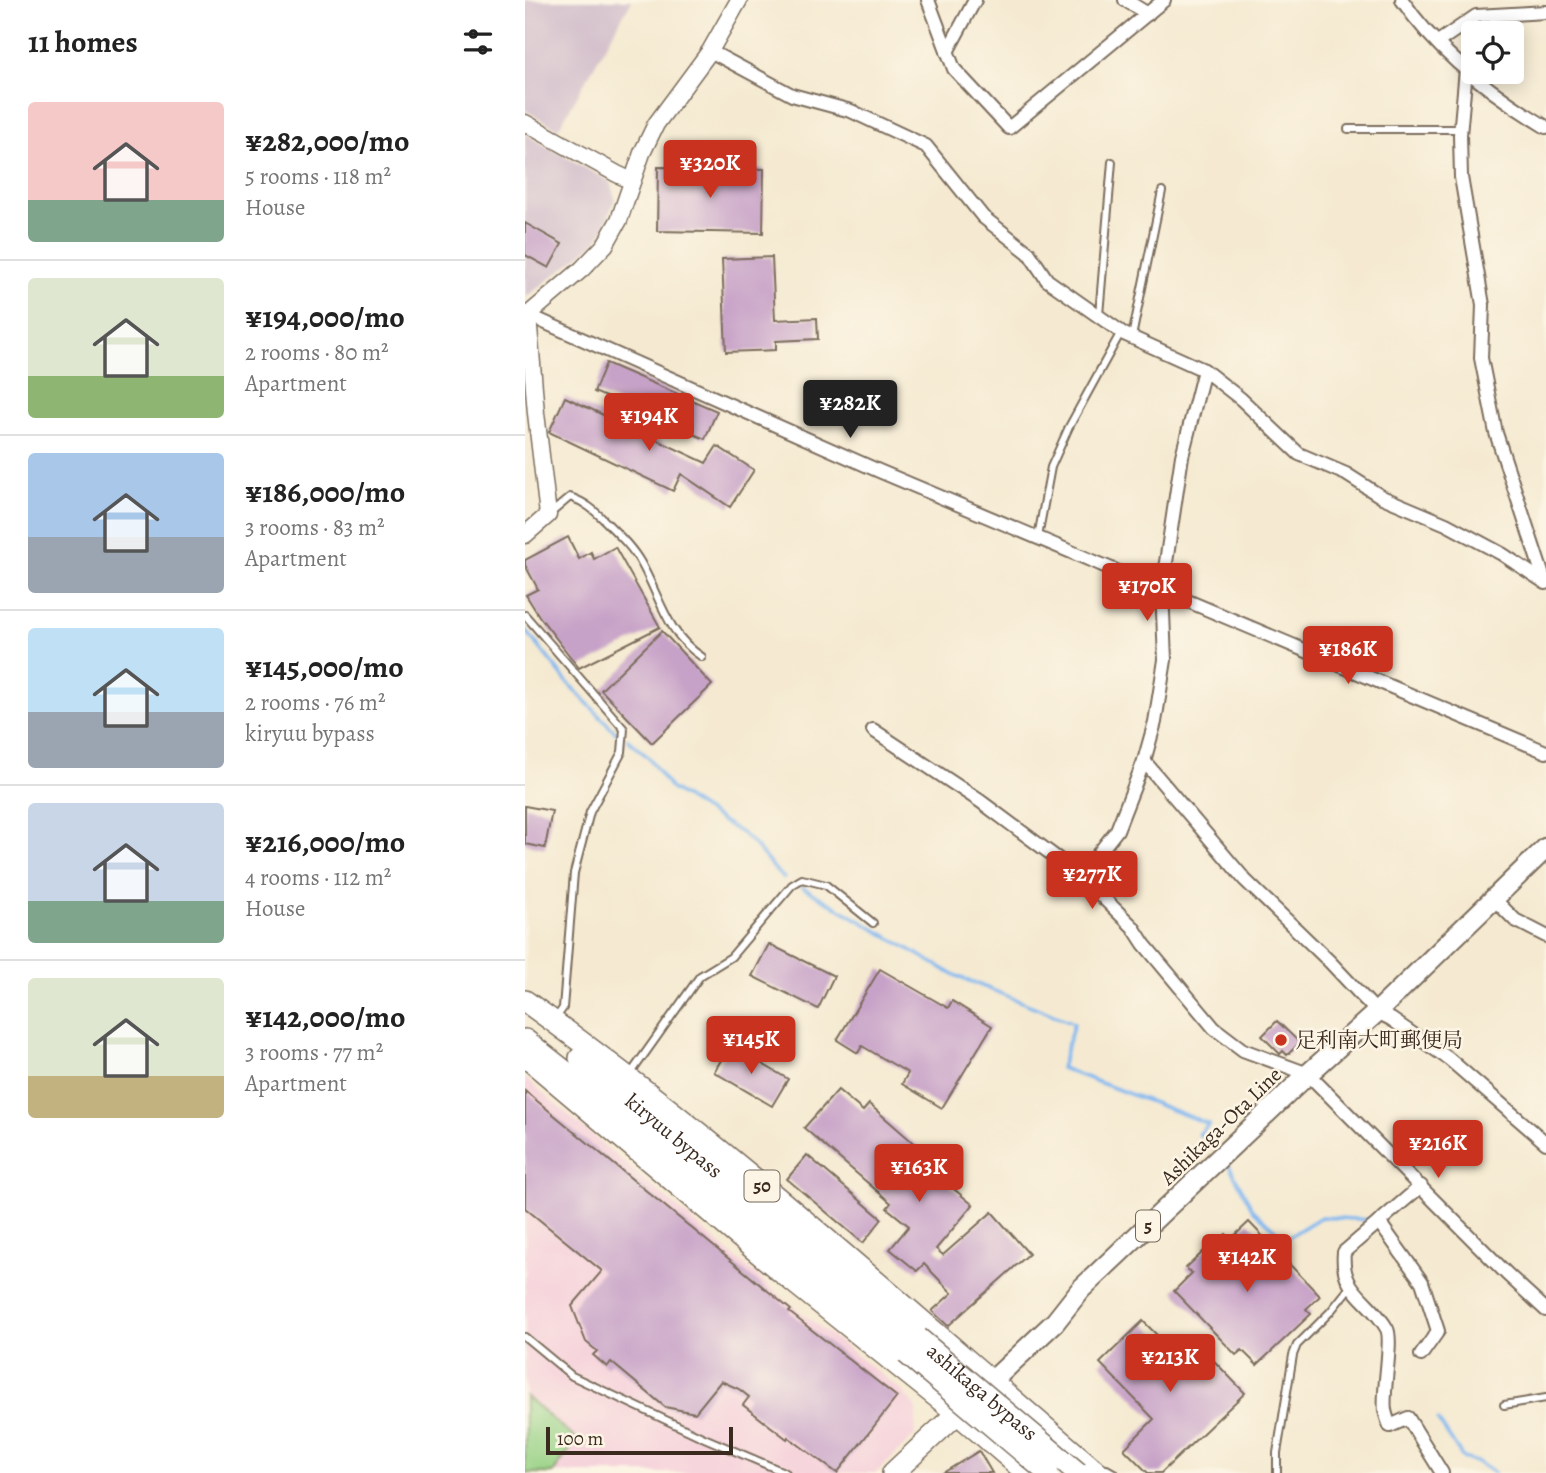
<!DOCTYPE html>
<meta charset="utf-8">
<style>
body{margin:0;font-family:Alegreya,"Noto Serif JP",serif;background:#f6f6f6;color:#222;height:100vh;display:flex;flex-direction:column;font-size:26px;white-space:nowrap}
*{box-sizing:border-box;margin:0}
p{font-size:23px;color:#767676}
.icon{flex:none;width:38px;height:38px;fill:none;stroke:currentColor;stroke-width:2;stroke-linecap:round;stroke-linejoin:round}
.map{position:relative;flex:1;overflow:hidden}
.drawer{display:flex;flex-direction:column;background:#fff;width:525px}
.drawer>*{flex:none}
.tools{position:absolute;left:936px;top:21px;display:grid;gap:14px}
.tools a{display:grid;place-items:center;width:63px;height:63px;border-radius:7px;background:#fff;box-shadow:0 4px 18px #0003;font-size:35px}
.scale{position:absolute;left:21px;bottom:18px;width:187px;box-sizing:border-box;padding-left:7px;border:4px solid #3b2a1e;border-top:0;font-size:19px;line-height:24px;white-space:nowrap;color:#3b2a1e;-webkit-text-stroke:5px #fcf5e5;paint-order:stroke}
.price{position:absolute;translate:-50% -60px;padding:0 16px;border-radius:7px;background:#c8321e;color:#fff;font-size:23px;line-height:46px;filter:drop-shadow(0 2px 4px #0008)}
.price::after{content:'';position:absolute;left:50%;top:42px;width:21px;height:16px;margin-left:-10px;background:inherit;clip-path:polygon(0 0,100% 0,50% 100%)}
.price.selected{background:#222;color:#fff}
ul{padding:0;list-style:none}
li{display:flex;align-items:center;gap:21px;height:175px;padding:0 28px}
li+li{border-top:2px solid #e0e0e0}
li span{display:grid;place-items:center;flex:none;width:196px;height:140px;border-radius:7px;color:#555}
li>.icon{margin-inline-start:auto}
span .icon{width:84px;height:84px;fill:#fffc;stroke-width:1}
li b{font-size:30px}
h2{display:flex;justify-content:space-between;align-items:center;height:84px;padding:0 28px;font-size:30px}
main{display:flex;flex:1;min-height:0}
.map>svg:first-child{display:block}
.built{fill:#f5cfda}
.industrial{fill:#d1bdcb}
.green{fill:#98d286;stroke:#6a7e52;stroke-width:2}
.lines{fill:none;stroke-linecap:round;stroke-linejoin:round}
.stream{stroke:#80b8f0;stroke-width:3.5}
.building{fill:#c7a2c8}
.service-casing{stroke:#7c6d5d;stroke-width:10}
.minor-casing{stroke:#7c6d5d;stroke-width:16}
.tertiary-casing{stroke:#7c6d5d;stroke-width:19}
.primary-casing{stroke:#7c6d5d;stroke-width:23}
.trunk-casing{stroke:#7c6d5d;stroke-width:24}
.service{stroke:#fff;stroke-width:6}
.minor{stroke:#fff;stroke-width:12}
.tertiary{stroke:#fff;stroke-width:16}
.primary{stroke:#fff;stroke-width:19}
.trunk{stroke:#fff;stroke-width:21}
.trunk-bridge-casing{stroke:#7c6d5d;stroke-width:24;stroke-linecap:butt}
.trunk-bridge{stroke:#fff;stroke-width:21}
.poi-dot{fill:#c8321e;stroke:#fcf5e5;stroke-width:2.5}
.labels{text-anchor:middle;dominant-baseline:central;stroke-width:5;stroke-linejoin:round;paint-order:stroke}
.shield{fill:#fcf5e5;stroke:#75675a;stroke-width:2}
.shield-label{font-size:19px;font-weight:bold;fill:#3b2a1e}
.poi-label{font-size:21px;fill:#3b2a1e;stroke:#fcf5e5;text-anchor:start}
.street-label{font-size:21px;fill:#3b2a1e;stroke:#fcf5e5}
</style>
<main>
<section class="drawer">
<h2>11 homes<svg class="icon" aria-label="filters" viewBox="0 0 24 24"><path d="M4 7h16M4 17h16"/><circle cx="9" cy="7" r="2"/><circle cx="15" cy="17" r="2"/></svg></h2>
<ul>
<li><span style="background:linear-gradient(#f6c9c9 70%,#7fa58c 0)"><svg class="icon" aria-label="home" viewBox="0 0 24 24"><path d="M3 11l9-7 9 7M6 9v11h12V9"/></svg></span><div><b>¥282,000/mo</b><p>5 rooms · 118 m²</p><p>House</p></div></li>
<li><span style="background:linear-gradient(#dfe7d0 70%,#8fb573 0)"><svg class="icon" aria-label="home" viewBox="0 0 24 24"><path d="M3 11l9-7 9 7M6 9v11h12V9"/></svg></span><div><b>¥194,000/mo</b><p>2 rooms · 80 m²</p><p>Apartment</p></div></li>
<li><span style="background:linear-gradient(#a9c7e8 60%,#9aa5b1 0)"><svg class="icon" aria-label="home" viewBox="0 0 24 24"><path d="M3 11l9-7 9 7M6 9v11h12V9"/></svg></span><div><b>¥186,000/mo</b><p>3 rooms · 83 m²</p><p>Apartment</p></div></li>
<li><span style="background:linear-gradient(#bfe0f5 60%,#9aa5b1 0)"><svg class="icon" aria-label="home" viewBox="0 0 24 24"><path d="M3 11l9-7 9 7M6 9v11h12V9"/></svg></span><div><b>¥145,000/mo</b><p>2 rooms · 76 m²</p><p>kiryuu bypass</p></div></li>
<li><span style="background:linear-gradient(#c9d6e8 70%,#7fa58c 0)"><svg class="icon" aria-label="home" viewBox="0 0 24 24"><path d="M3 11l9-7 9 7M6 9v11h12V9"/></svg></span><div><b>¥216,000/mo</b><p>4 rooms · 112 m²</p><p>House</p></div></li>
<li><span style="background:linear-gradient(#dfe7d0 70%,#c2b280 0)"><svg class="icon" aria-label="home" viewBox="0 0 24 24"><path d="M3 11l9-7 9 7M6 9v11h12V9"/></svg></span><div><b>¥142,000/mo</b><p>3 rooms · 77 m²</p><p>Apartment</p></div></li>
</ul>
</section>
<div class="map">
<svg width="1021" height="1473" viewBox="0 0 1021 1473">
<rect width="100%" height="100%" fill="#fcf5e5"/>
<filter id="ink" filterUnits="userSpaceOnUse"><feTurbulence type="fractalNoise" baseFrequency=".0143" numOctaves="2"/><feDisplacementMap in="SourceGraphic" scale="14" xChannelSelector="R" yChannelSelector="G"/><feConvolveMatrix kernelMatrix="1 2 1 2 8 2 1 2 1" color-interpolation-filters="sRGB"/></filter>
<filter id="wash" filterUnits="userSpaceOnUse"><feTurbulence type="fractalNoise" baseFrequency=".00686" numOctaves="4" result="noise"/><feDisplacementMap in="SourceGraphic" scale="28" xChannelSelector="R" yChannelSelector="G"/><feGaussianBlur stdDeviation="1.57" result="paint"/><feColorMatrix in="noise" values="0 0 0 0 0 0 0 0 0 0 0 0 0 0 0 0 0 1.4 0 .05"/><feComposite in="paint" operator="in"/></filter>
<g filter="url(#wash)">
<rect width="100%" height="100%" fill="#f5ead1"/>
<path class="built" d="M0,1078l260,222 117,91 15,18 -2,26 -39,38h-351z"/>
<g class="industrial">
<path d="M0,0h107l-74,129 -33,-19z"/>
<path d="M0,134l85,48 5,17 -13,34 -9,12 -68,53z"/>
</g>
<path class="green" d="M0,1396l52,44 -24,33h-28z"/>
<g class="lines">
<g class="stream">
<path d="M0,629l42,53 50,52"/>
<path d="M102,739l22,19 21,30 74,47c16,13 24,30 40,43"/>
<path d="M277,887l150,87 122,49 -13,45 148,56 -10,10 13,13"/>
<path d="M704,1165l24,45 32,29 36,-22 50,3"/>
<path d="M913,1420l25,38 16,5 15,10"/>
</g>
</g>
<g id="blocks">
<g class="building">
<path d="M133,167l106,2 -1,64 -106,-2z"/>
<path d="M0,223l37,21 -13,24 -24,-13z"/>
<path d="M247,257l3,63 42,-2 1,21 -42,2v9l-50,2 -4,-93z"/>
<path d="M81,363l111,48 -12,28 -111,-47z"/>
<path d="M40,397l141,66 11,-17 37,24 -24,37 -49,-33 -8,17 -124,-59z"/>
<path d="M43,537l11,22 12,-7 3,7 21,-12 45,80 -81,41 -40,-52 -13,-21 12,-6 -13,-24v-5z"/>
<path d="M137,631l50,54 -60,58 -51,-53z"/>
<path d="M0,806l27,5 -7,37 -20,-4z"/>
<path d="M244,944l65,32 -16,33 -66,-33z"/>
<path d="M355,969l68,39 4,-7 40,25 -50,82 -40,-24 6,-11 -46,-27 -4,7 -21,-13z"/>
<path d="M752,1021l23,22 -13,12 -4,-4 -3,3 -18,-18z"/>
<path d="M205,1045l58,34 -16,27 -58,-34z"/>
<path d="M313,1090l25,21 6,-7 62,54 -6,7 48,40 -37,44 7,6 49,-43 37,42 -81,72 -16,-15 20,-18 -28,-29 -7,7 -27,-22 19,-23 -22,-18 4,-5 -87,-75z"/>
<path d="M0,1091l266,219 -2,2 108,85 -60,76 -49,-36 -1,2 -44,-34 6,-8 -10,-8 -18,-8 -26,32 -30,-6 -54,-45 -4,5 -14,-12 4,-4 -11,-9 -14,-36 30,-35 -77,-63z"/>
<path d="M282,1155l75,64 -19,24 -76,-64z"/>
<path d="M724,1222l71,74 -14,13 5,5 -54,51 -15,-15 -6,5 -62,-64 18,-18 -6,-5 20,-19 2,3 18,-18 5,5z"/>
<path d="M618,1321l34,34 16,-16 52,54 -84,80h-13l-24,-24 30,-30 -54,-56z"/>
<path d="M454,1451l13,22h-49z"/>
</g>
</g>
</g>
<g filter="url(#ink)">
<use href="#blocks" fill-opacity="0" stroke="#7c6d5d" stroke-width="2"/>
<g class="lines">
<defs>
<g id="service">
<path d="M823,129h113"/>
<path d="M574,315l13,-153"/>
<path d="M607,337l30,-146"/>
<path d="M25,514l20,-17c15,5 24,13 35,24 13,13 27,26 36,42 20,36 25,70 61,94"/>
<path d="M513,537l13,-70 18,-40 52,-95"/>
<path d="M0,615l99,114 -2,23 -32,60 -16,61 -11,135 -7,10"/>
<path d="M104,1076l71,-100 31,-19 61,-72 10,-6 24,6 47,38"/>
<path d="M0,1337l47,39 130,61 84,36"/>
<path d="M979,1405l42,-7"/>
<path d="M576,1472l6,-3 7,4"/>
<path d="M752,1473v-20l16,-98 4,-10 33,-33 20,-25"/>
</g>
<g id="minor">
<path d="M403,0l26,69 55,59 155,-128"/>
<path d="M600,0l23,14"/>
<path d="M877,0c35,52 91,95 144,127"/>
<path d="M913,42l38,-26 70,-4"/>
<path d="M185,51l82,44 59,16 75,35 57,71 46,36 18,27 77,54 80,36 37,29 58,55 47,20 36,23 64,27 56,30 44,29"/>
<path d="M422,52l28,-52"/>
<path d="M941,69l-6,66 1,42 22,128 -2,53 15,75 49,149"/>
<path d="M3,315l351,156 667,281"/>
<path d="M348,730l107,71 101,75 52,51 11,17 70,84 29,22 65,24 199,200 39,36"/>
<path d="M619,761l101,119 85,82 47,50 14,7 58,40 97,84"/>
<path d="M556,876l36,-46 27,-69 11,-39 10,-62 -3,-71 20,-133 22,-86"/>
<path d="M969,899l21,21 31,16"/>
<path d="M896,1186l-77,66c-4,41 26,46 43,77 6,12 -5,64 -2,81 1,6 3,11 5,16l18,-8 34,55"/>
<path d="M854,1222l43,60 16,49 -17,24"/>
</g>
<g id="tertiary">
<path d="M0,123l92,51 15,7"/>
<path d="M0,535l23,-20 -12,-102 -8,-98 54,-46 23,-24 14,-25 23,-67 14,-29 54,-73 29,-51"/>
</g>
<path id="primary" d="M466,1382l64,-60 26,-33 227,-215 69,-62 169,-164"/>
<g id="trunk">
<path d="M0,1001c202,144 385,312 573,472"/>
<path d="M0,1040l152,120 229,193"/>
<path d="M0,1056l255,215 177,142 70,60"/>
<path id="s1" d="M55,1058l338,280"/>
<path d="M368,1473l73,-68"/>
</g>
</defs>
<use href="#service" class="service-casing"/>
<use href="#minor" class="minor-casing"/>
<use href="#tertiary" class="tertiary-casing"/>
<use href="#primary" class="primary-casing"/>
<use href="#trunk" class="trunk-casing"/>
<use href="#service" class="service"/>
<use href="#minor" class="minor"/>
<use href="#tertiary" class="tertiary"/>
<use href="#primary" class="primary"/>
<use href="#trunk" class="trunk"/>
<defs>
<g id="trunk-bridge">
<path id="s2" d="M393,1338l160,135"/>
<path d="M381,1353l142,120"/>
</g>
</defs>
<use href="#trunk-bridge" class="trunk-bridge-casing"/>
<use href="#trunk-bridge" class="trunk-bridge"/>
</g>
</g>
<circle class="poi-dot" cx="756" cy="1040" r="7"/>
<g class="labels">
<g class="shield">
<rect x="219.5" y="1170.5" width="35" height="31" rx="5"/>
<rect x="611" y="1210.5" width="24" height="31" rx="5"/>
</g>
<g class="shield-label">
<text x="237" y="1186">50</text>
<text x="623" y="1226">5</text>
</g>
<g class="poi-label">
<text x="770" y="1040">足利南大町郵便局</text>
</g>
<g class="street-label">
<text transform="translate(696 1126) rotate(-44)">Ashikaga-Ota Line</text>
<text stroke="none"><textPath href="#s1" startOffset="122">kiryuu bypass</textPath></text>
<text stroke="none"><textPath href="#s2" startOffset="84">ashikaga bypass</textPath></text>
</g>
</g>
</svg>
<div class="tools">
<a><svg class="icon" aria-label="locate" viewBox="0 0 24 24"><circle cx="12" cy="12" r="6"/><path d="M12 2v4M12 18v4M2 12h4M18 12h4"/></svg></a>
</div>
<div class="scale">100 m</div>
<b class="price" style="left:185px;top:200px">¥320K</b>
<b class="price selected" style="left:325px;top:440px">¥282K</b>
<b class="price" style="left:124px;top:453px">¥194K</b>
<b class="price" style="left:622px;top:623px">¥170K</b>
<b class="price" style="left:823px;top:686px">¥186K</b>
<b class="price" style="left:567px;top:911px">¥277K</b>
<b class="price" style="left:226px;top:1076px">¥145K</b>
<b class="price" style="left:913px;top:1180px">¥216K</b>
<b class="price" style="left:394px;top:1204px">¥163K</b>
<b class="price" style="left:722px;top:1294px">¥142K</b>
<b class="price" style="left:645px;top:1394px">¥213K</b>
</div>
</main>
